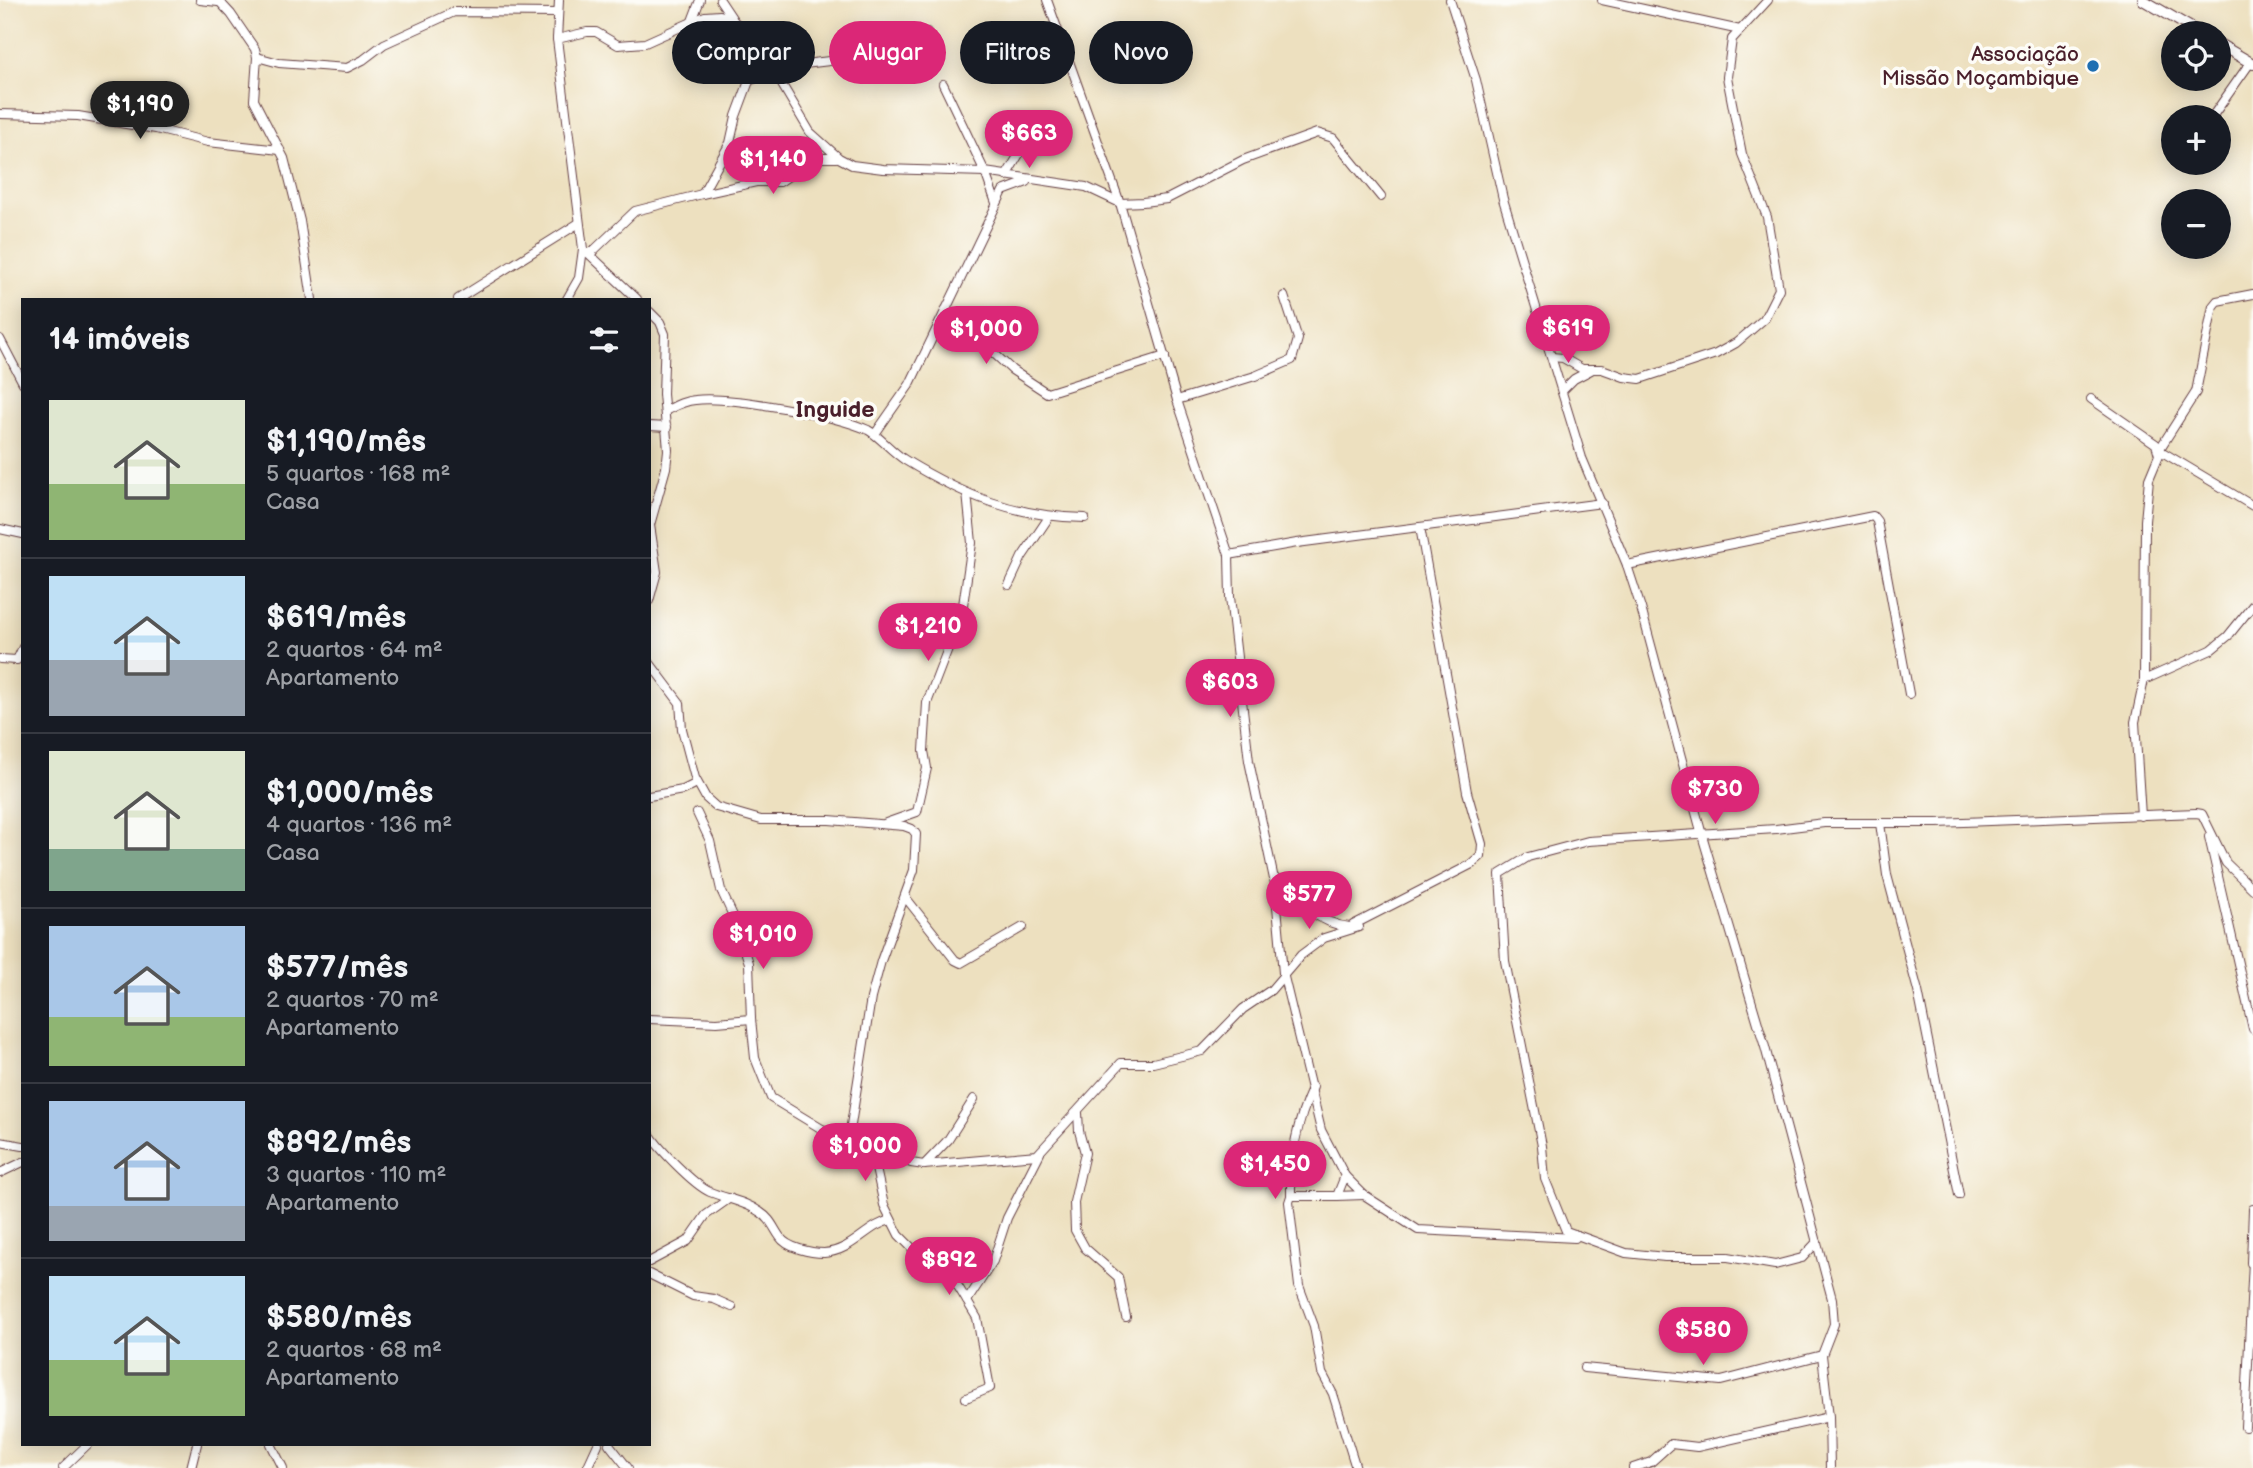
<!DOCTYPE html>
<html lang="pt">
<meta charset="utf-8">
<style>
body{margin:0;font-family:"Balsamiq Sans",sans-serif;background:#20242c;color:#f1f3f6;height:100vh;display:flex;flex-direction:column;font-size:26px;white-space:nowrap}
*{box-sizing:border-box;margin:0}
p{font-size:23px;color:#9ea1a6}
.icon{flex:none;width:38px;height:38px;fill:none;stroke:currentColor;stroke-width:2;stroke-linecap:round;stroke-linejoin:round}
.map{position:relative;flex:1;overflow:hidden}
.sheet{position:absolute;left:21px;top:298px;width:630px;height:1148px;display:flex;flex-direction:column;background:#171b24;border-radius:0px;box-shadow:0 4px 18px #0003}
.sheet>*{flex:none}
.top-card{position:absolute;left:672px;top:21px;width:665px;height:63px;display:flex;gap:14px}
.controls{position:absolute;left:2161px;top:21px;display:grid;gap:14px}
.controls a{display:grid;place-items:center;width:70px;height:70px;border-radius:50%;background:#171b24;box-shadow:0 4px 18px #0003;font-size:35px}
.price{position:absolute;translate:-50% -60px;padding:0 16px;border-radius:24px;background:#db2777;color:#fff;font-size:23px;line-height:46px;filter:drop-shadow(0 2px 4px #0008)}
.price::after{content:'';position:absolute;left:50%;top:42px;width:21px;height:16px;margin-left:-10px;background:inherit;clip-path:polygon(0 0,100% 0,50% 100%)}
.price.selected{background:#222;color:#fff}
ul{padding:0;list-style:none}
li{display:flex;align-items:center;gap:21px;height:175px;padding:0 28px}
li+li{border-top:2px solid #363941}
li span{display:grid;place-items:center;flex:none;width:196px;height:140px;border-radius:0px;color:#555}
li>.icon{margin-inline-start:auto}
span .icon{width:84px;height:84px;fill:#fffc;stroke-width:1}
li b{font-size:30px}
h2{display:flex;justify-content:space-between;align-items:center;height:84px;padding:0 28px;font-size:30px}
.pill{padding:0 24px;border-radius:32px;background:#171b24;box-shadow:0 4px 18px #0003;font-size:24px;line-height:63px}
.pill.selected{background:#db2777;color:#fff}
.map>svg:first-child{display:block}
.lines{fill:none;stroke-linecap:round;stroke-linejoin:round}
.minor-casing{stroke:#623c41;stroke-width:10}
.tertiary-casing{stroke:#623c41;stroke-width:12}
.minor{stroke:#fff;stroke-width:8}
.tertiary{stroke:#fff;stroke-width:10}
.poi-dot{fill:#1f6fb2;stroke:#fdfcf7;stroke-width:2.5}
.labels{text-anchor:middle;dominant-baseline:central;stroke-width:7;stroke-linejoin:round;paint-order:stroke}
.poi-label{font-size:21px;fill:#4a1f2b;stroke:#fdfcf7;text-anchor:end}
.neighbourhood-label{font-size:23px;font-weight:bold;fill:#4a1f2b;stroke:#fdfcf7}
</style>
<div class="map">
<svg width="2253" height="1468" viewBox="0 0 2253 1468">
<rect width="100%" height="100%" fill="#fdfcf7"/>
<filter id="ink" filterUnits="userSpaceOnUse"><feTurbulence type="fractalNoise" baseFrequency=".0143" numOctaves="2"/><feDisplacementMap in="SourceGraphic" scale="14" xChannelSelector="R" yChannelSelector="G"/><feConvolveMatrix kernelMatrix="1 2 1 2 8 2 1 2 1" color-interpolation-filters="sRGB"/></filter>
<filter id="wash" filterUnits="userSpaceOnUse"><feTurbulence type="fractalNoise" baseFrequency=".00686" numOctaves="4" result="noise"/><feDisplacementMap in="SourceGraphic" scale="28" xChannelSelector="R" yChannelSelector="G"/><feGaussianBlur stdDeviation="1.57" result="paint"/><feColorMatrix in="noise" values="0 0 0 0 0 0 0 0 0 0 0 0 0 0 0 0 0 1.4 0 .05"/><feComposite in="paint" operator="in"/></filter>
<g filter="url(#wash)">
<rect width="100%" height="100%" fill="#ede0bf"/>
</g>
<g filter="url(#ink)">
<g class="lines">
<defs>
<g id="minor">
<path d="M200,0l18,2"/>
<path d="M218,0l13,14 24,35 2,8 -3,43 30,58 16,63 12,78"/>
<path d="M559,0l-2,39 26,210 -4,29 -12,21"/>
<path d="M720,0l12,18"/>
<path d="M1047,0l73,203 57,197 52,155 68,-12 305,-40"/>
<path d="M1450,0l26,80 27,119 79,259 45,107 14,43 61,227 63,212 67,252 2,25 -12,31 7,62 1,51"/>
<path d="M1602,0l138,30"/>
<path d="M692,21l8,-21"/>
<path d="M557,39l30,-7h9l22,13 27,-2 60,-27 15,-1 12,4 29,30 49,83 29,26 13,7 31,4 102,3 101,15 34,16 23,-1 24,-3 76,-39 74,-27 16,5 48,59"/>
<path d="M257,57l22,6 68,5 16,-8 21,-16 70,-32 104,1"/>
<path d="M751,80l37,-14 58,-7 27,-25 54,-2"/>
<path d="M943,84l42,88 11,31"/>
<path d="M0,114l78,2 78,13 52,13 72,8"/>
<path d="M2212,117l38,-54"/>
<path d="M1006,176l18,-30"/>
<path d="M702,194l54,-12h24l35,-24h21"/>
<path d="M588,253l49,46"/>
<path d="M590,254l45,-43 67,-17 28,-51 6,-27 25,-67"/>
<path d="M2253,294l-36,7 -4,5 -17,86 -37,58 94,56"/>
<path d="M458,299l121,-76"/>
<path d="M946,309l66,61 35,23 118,-37"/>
<path d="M649,311l11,11 5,12 -2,60 5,56 -2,18 -16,57 7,47 -8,29"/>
<path d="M0,339l23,44"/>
<path d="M1552,357l11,1 19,11h20l22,8 16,2 76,-25 20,-11 28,-24 15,-30 -12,-72 -25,-63 -15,-77 5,-38 36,-39"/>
<path d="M1562,391l12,-12 17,-9"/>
<path d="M2091,399l65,45 3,11 -10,24 -4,42 -1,159 -9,42 6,94"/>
<path d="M1177,400l78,-24 37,-16 6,-21 -14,-43"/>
<path d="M665,411c10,-5 18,-10 30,-11 35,-4 140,15 173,30 10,5 24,22 37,30 59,36 111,57 180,58"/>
<path d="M649,426l18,1"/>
<path d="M875,434l35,-50 93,-193 24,-9"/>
<path d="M0,529l23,5"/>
<path d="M1229,555l1,42 19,164 26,123 8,89 38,157 24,46 -8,20h-46l-2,6 10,84 15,40 8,47 11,21 23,74"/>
<path d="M1627,565l246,-49 4,5 32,173"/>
<path d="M1009,585l13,-28 27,-40"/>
<path d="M0,659l17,1 6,-13"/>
<path d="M649,662l31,41 2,26 13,49 11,20 10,9 45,13h68l75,6 8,3 4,5 -2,36 -33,91 -10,37 -20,127 -5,12"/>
<path d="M2144,680l67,-30 17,-14 25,-31"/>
<path d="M649,796l34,-6 14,-7"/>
<path d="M886,823l31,-11 10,-44 -3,-17 3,-48 35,-91 10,-69 -5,-50"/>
<path d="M1880,823l7,52 31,116 41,204"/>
<path d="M2209,837l44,192"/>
<path d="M1275,878c20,21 44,47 75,49"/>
<path d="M906,898l49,62 6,3 62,-36"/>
<path d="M1353,925l119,-61 9,-8 1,-12 -15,-52 -47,-265"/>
<path d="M649,1019l68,3 34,-3 -2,-56 -14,-43 -14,-30 -11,-49 -13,-28"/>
<path d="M751,1019l4,39 16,40 51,31 50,13 39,21 13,2 113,-10 84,-92h32l49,-12 41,-42 28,-19 30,-35 23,-17 35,-11"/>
<path d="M1078,1113l1,18 6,22 -11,49 1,28 10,18 33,29 8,40"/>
<path d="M649,1133c9,15 45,52 61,59 17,7 35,9 50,20 11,7 13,15 20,25 7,11 31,16 44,16 29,-2 43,-28 67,-33"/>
<path d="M855,1138l20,26 9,41 15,30 16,16 14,5 24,22 24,40 13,70 -24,10"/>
<path d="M0,1142l23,4"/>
<path d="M924,1165l24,-25 26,-41"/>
<path d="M0,1173l23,-11"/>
<path d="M1345,1176l19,19 54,35 157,8"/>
<path d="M1291,1196c-1,-39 5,-73 22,-109"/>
<path d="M1337,1196l27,-1"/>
<path d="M1817,1242l-15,16 -27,7 -47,-8h-63l-39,-4 -60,-22 -21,-52 -3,-33 -37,-185 -5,-87 28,-17 60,-16 188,-12 48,-6h113l259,-10 6,1 24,49 27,26"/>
<path d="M649,1262l39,-21 18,-26 24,-17"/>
<path d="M2251,1263l2,-54"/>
<path d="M649,1274l44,22 21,3 18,8"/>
<path d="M967,1301l26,-40 14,-43 33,-65"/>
<path d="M1584,1368l137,13 101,-26"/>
<path d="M2245,1427l8,-167"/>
<path d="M271,1444l12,24"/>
<path d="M609,1444l19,24"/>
<path d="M63,1468l25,-24"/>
<path d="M191,1468l6,-24"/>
<path d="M587,1468l11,-24"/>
<path d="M1633,1468l18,-6 20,-18 26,3 132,-30"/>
</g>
<g id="tertiary">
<path d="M2143,0l57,33"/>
<path d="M2219,44l34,20"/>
</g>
</defs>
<use href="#minor" class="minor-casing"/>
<use href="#tertiary" class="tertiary-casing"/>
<use href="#minor" class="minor"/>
<use href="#tertiary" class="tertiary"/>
</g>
</g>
<circle class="poi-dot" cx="2093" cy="66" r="7"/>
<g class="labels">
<g class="poi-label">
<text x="2079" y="54">Associação<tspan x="2079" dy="24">Missão Moçambique</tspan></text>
</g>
<g class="neighbourhood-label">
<text x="835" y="410">Inguide</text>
</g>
</g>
</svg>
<div class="controls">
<a><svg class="icon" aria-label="locate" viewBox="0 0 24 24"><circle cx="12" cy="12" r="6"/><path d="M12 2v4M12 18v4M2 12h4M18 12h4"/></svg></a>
<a>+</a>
<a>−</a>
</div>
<b class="price selected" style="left:140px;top:141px">$1,190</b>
<b class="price" style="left:1029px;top:170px">$663</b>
<b class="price" style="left:773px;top:196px">$1,140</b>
<b class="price" style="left:1568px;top:365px">$619</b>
<b class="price" style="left:986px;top:366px">$1,000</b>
<b class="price" style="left:928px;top:663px">$1,210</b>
<b class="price" style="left:1230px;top:719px">$603</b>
<b class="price" style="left:1715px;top:826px">$730</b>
<b class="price" style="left:1309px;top:931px">$577</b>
<b class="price" style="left:763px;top:971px">$1,010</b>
<b class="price" style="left:865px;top:1183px">$1,000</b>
<b class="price" style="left:1275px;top:1201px">$1,450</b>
<b class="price" style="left:949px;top:1297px">$892</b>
<b class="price" style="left:1703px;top:1367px">$580</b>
<div class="top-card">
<a class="pill">Comprar</a>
<a class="pill selected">Alugar</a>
<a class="pill">Filtros</a>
<a class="pill">Novo</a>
</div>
<section class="sheet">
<h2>14 imóveis<svg class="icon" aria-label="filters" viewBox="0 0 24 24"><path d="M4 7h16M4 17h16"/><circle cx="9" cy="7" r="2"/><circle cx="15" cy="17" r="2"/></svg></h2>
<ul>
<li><span style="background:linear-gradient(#dfe7d0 60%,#8fb573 0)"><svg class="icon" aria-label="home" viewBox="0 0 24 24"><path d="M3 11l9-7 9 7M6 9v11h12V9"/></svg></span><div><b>$1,190/mês</b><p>5 quartos · 168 m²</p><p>Casa</p></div></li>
<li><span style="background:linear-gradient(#bfe0f5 60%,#9aa5b1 0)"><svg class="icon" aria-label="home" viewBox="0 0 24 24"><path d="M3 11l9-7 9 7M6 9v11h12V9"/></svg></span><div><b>$619/mês</b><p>2 quartos · 64 m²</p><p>Apartamento</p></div></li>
<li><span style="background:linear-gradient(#dfe7d0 70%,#7fa58c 0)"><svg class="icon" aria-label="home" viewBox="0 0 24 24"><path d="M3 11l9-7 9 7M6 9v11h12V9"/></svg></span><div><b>$1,000/mês</b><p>4 quartos · 136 m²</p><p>Casa</p></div></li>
<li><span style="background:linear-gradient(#a9c7e8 65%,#8fb573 0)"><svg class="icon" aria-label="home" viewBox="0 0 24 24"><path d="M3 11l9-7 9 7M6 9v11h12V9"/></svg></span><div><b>$577/mês</b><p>2 quartos · 70 m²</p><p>Apartamento</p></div></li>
<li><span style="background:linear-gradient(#a9c7e8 75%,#9aa5b1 0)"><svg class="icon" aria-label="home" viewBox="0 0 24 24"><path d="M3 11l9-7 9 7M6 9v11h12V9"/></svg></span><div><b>$892/mês</b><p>3 quartos · 110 m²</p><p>Apartamento</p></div></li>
<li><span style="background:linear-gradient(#bfe0f5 60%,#8fb573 0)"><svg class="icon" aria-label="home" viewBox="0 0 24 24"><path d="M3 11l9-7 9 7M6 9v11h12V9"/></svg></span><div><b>$580/mês</b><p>2 quartos · 68 m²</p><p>Apartamento</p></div></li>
</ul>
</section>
</div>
